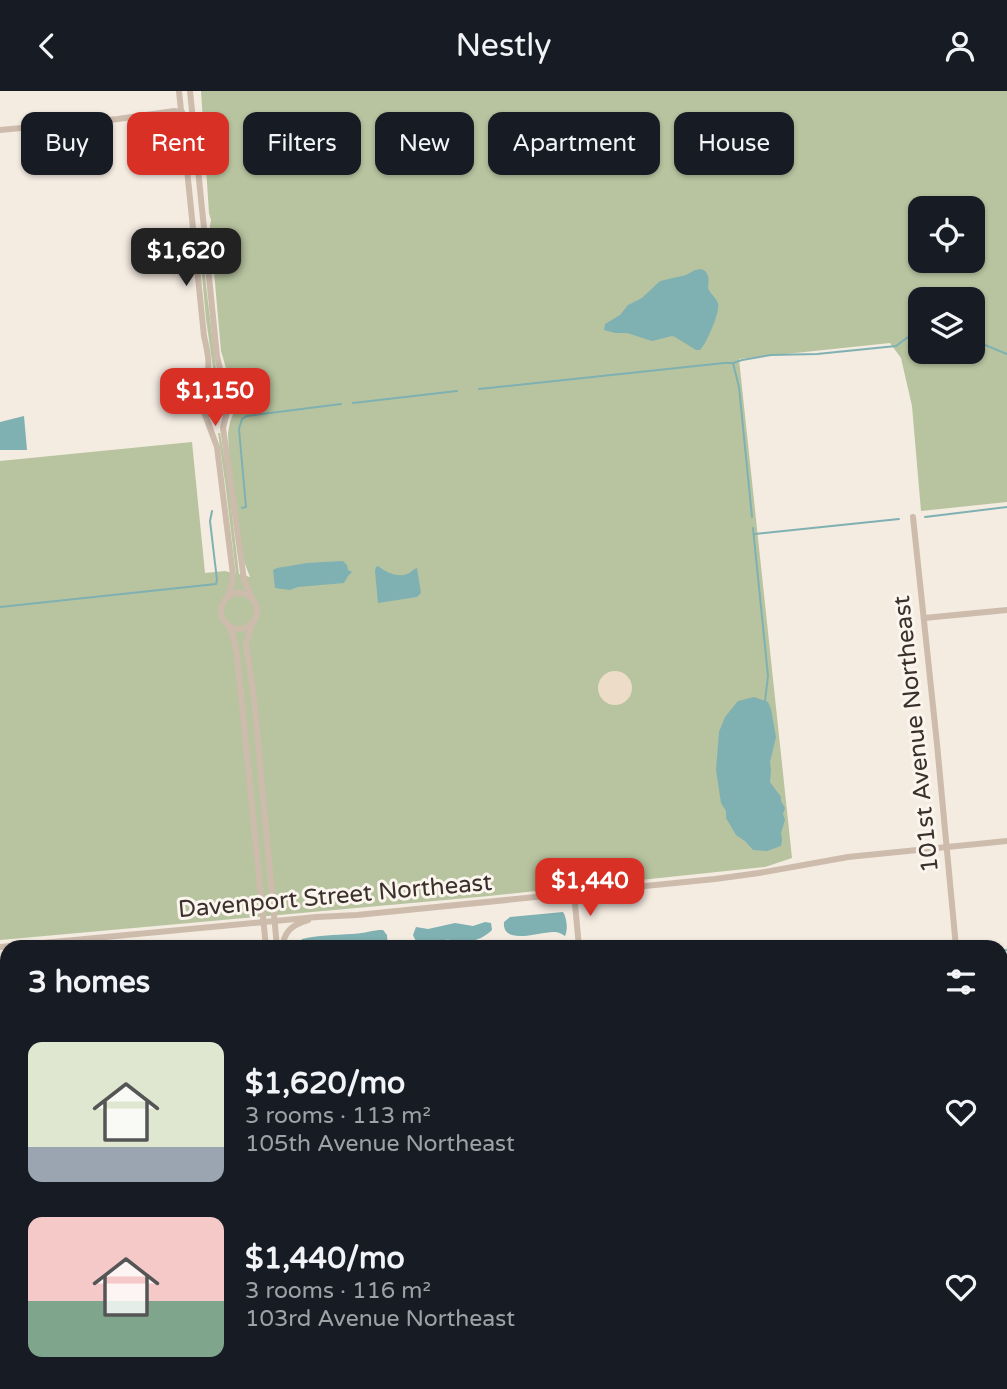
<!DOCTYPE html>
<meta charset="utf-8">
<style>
body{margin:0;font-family:"Varela Round",sans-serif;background:#20242c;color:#f1f3f6;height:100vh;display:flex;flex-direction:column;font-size:26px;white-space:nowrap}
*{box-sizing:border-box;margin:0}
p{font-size:23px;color:#9ea1a6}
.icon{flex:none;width:38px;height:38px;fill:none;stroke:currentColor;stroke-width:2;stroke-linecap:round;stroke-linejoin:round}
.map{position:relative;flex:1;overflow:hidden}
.sheet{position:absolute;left:0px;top:849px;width:1008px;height:450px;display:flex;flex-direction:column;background:#171b24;border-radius:21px 21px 0 0;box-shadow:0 2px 5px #0004}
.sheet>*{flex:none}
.top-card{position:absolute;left:21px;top:21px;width:966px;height:63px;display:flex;gap:14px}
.fabs{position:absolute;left:908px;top:105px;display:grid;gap:14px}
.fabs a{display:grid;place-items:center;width:77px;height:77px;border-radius:14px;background:#171b24;box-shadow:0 2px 5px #0004;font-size:35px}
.price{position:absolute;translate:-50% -60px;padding:0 16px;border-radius:14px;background:#d93025;color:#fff;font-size:23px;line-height:46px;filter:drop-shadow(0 2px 4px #0008)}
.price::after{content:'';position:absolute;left:50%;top:42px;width:21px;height:16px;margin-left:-10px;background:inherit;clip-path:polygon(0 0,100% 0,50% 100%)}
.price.selected{background:#222;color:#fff}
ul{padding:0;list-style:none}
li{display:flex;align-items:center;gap:21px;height:175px;padding:0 28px}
li span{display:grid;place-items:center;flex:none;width:196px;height:140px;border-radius:14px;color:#555}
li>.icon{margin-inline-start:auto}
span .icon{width:84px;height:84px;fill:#fffc;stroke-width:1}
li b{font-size:30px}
h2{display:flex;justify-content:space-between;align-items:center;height:84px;padding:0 28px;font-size:30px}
.chip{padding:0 24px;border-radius:14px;background:#171b24;box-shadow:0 2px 5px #0004;font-size:24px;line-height:63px}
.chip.selected{background:#d93025;color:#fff}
header{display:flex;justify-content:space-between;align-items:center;height:91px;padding:0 28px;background:#171b24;font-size:32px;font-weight:600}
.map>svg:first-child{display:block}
.green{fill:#b8c4a0;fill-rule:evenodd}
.plaza{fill:#ecdcc8}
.water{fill:#7fb0b2}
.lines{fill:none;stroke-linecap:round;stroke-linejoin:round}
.stream{stroke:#7fb0b2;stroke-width:2}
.minor{stroke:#cdbbac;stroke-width:6}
.highway{stroke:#5c4a42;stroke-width:9}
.labels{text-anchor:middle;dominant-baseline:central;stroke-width:6;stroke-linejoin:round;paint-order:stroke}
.street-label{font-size:24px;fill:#3b302b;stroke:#fbf5ee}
</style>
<header><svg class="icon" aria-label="back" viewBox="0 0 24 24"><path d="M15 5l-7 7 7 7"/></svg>Nestly<svg class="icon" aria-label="person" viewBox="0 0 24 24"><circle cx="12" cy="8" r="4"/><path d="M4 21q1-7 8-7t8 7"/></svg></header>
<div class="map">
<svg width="1007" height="1298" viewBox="0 0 1007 1298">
<rect width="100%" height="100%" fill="#f4ebe1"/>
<g class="green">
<path d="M201,0h806v411l-86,9 -9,-105 -11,-48 -11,-15 -151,16 53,499 -27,9 -276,29 -489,44v-479l192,-19 13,131 20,-2 11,3 -10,-85 -8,-56h2l7,39 12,102 11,3 -10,-26 -11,-92 -1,-26 2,-11 8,-21v-6l-10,-20 -7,-24 -11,-125 1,-6 -2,-7zM920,117h53v53h-53zM920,208h53v53h-53z"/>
<path d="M199,152h2l15,125h-3l-7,-49z"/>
<path d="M520,1292h479l1,6h-479z"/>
</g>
<circle class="plaza" cx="615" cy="597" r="17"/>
<g class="water">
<path d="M701,178c9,3 8,11 7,19 2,5 8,10 10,15 3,7 -12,42 -18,47h-4l-21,-13 -3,-1 -20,5 -25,-8h-12l-11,-3 1,-6 15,-9 8,-10 14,-7 18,-17 26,-6 9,-5z"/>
<path d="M24,325l3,34h-27v-28z"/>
<path d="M343,470l4,4 1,5 4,2 -4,4 -4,7 -46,4 -8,3 -15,-2 -2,-18 4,-2 30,-5z"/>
<path d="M378,475c8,6 19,12 29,8 4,-1 6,-5 10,-6l4,25 -4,4 -39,6 -3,-32 1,-4z"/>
<path d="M754,606l14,5 3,7 5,28 -6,25 1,8 -1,12 11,15v4l4,7 -2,6 2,6 -4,13 1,7 -1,6 -14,5 -14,-1 -7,-8 -10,-7 -10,-17v-7l-5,-8 -5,-33 3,-38 6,-15 13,-16z"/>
<path d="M563,821c4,6 5,18 2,24 -5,-3 -6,-4 -12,-4 -14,0 -51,14 -49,-10l6,-5z"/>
<path d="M485,831l6,1 1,7c-6,6 -16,11 -24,12 -8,1 -15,-3 -23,-2 -3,1 -6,4 -10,5 -10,4 -19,-1 -22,-10l3,-8 12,2 27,-6 18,3z"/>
<path d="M379,839h4l4,5 1,12h-92l6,-8c16,-4 33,-4 50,-5 8,0 18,-3 27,-4z"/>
</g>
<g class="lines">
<g class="stream">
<path d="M973,249l34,14"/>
<path d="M733,272l9,-3 29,-5 46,-1 79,-8 24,-18"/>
<path d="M479,298l245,-26h9l6,24 13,130"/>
<path d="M353,312l104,-12"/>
<path d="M242,417l4,-1 -7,-78 3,-10 5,-3 94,-12"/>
<path d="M925,426l82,-10"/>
<path d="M753,437l15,148 -3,25"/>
<path d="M755,443l144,-15"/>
<path d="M0,516l216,-23 1,-4 -7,-59 2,-10"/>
<path d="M1001,860l6,-1"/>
<path d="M629,1292l1,6"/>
</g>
<g class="minor">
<path d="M179,0l25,245c2,10 6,23 4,33 -2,14 -21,34 -1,44 8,3 14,1 20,-4"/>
<path d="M190,0l27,265 3,13 11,27 -8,32 21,152 9,20"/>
<path d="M0,39l118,-11 56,-8 8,1"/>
<path d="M203,294c8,-5 15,-5 23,1"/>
<path d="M204,321l13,35 16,128 -1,9 -4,13"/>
<path d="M913,426l24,227 19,203"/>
<circle cx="239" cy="520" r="18"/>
<path d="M924,527l83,-8"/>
<path d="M253,531l-7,21 8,56 23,248"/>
<path d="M228,535l5,10 4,18 29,293"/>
<path d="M574,802l5,54"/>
<path d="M0,856l317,-30 40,-2 358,-36 44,-6 89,-16 159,-16"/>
<path d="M283,856c0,-16 11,-23 25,-27"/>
<path d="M0,944h7"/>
<path d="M1001,972l6,-1"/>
<path d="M337,1292l1,6"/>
<path d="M385,1292l1,6"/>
<path d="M433,1292l1,6"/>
<path d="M478,1292l1,6"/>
<path d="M514,1292v6"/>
</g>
<g class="highway">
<path d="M1001,1080l6,-1"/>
<path d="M1001,1106h6"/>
<path d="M0,1177h7"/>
<path d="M0,1204h7"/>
</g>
</g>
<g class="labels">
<g class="street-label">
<text transform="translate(916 643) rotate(-96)">101st Avenue Northeast</text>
<text transform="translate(335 805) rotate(-5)">Davenport Street Northeast</text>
</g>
</g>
</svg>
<div class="fabs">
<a><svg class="icon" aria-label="locate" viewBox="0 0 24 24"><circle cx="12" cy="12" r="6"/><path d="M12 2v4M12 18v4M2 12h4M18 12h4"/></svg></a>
<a><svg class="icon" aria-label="layers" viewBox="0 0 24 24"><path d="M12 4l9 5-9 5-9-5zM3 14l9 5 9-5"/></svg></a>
</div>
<b class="price selected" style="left:186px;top:197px">$1,620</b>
<b class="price" style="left:215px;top:337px">$1,150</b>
<b class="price" style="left:590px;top:827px">$1,440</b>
<div class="top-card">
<a class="chip">Buy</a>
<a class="chip selected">Rent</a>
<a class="chip">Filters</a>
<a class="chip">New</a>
<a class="chip">Apartment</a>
<a class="chip">House</a>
</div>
<section class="sheet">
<h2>3 homes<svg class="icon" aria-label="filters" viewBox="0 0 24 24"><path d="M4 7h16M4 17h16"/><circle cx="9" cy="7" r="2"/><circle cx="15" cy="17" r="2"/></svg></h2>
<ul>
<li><span style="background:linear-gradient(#dfe7d0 75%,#9aa5b1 0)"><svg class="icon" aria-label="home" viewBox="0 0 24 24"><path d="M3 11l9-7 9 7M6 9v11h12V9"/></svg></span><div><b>$1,620/mo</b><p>3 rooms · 113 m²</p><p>105th Avenue Northeast</p></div><svg class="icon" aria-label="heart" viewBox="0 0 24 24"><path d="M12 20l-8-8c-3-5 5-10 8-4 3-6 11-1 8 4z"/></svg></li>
<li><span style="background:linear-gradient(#f6c9c9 60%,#7fa58c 0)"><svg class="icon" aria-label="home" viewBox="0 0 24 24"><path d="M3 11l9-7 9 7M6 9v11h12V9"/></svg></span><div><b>$1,440/mo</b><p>3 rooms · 116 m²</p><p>103rd Avenue Northeast</p></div><svg class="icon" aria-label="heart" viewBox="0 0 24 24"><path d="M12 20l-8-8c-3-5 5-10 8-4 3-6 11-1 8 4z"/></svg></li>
</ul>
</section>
</div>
